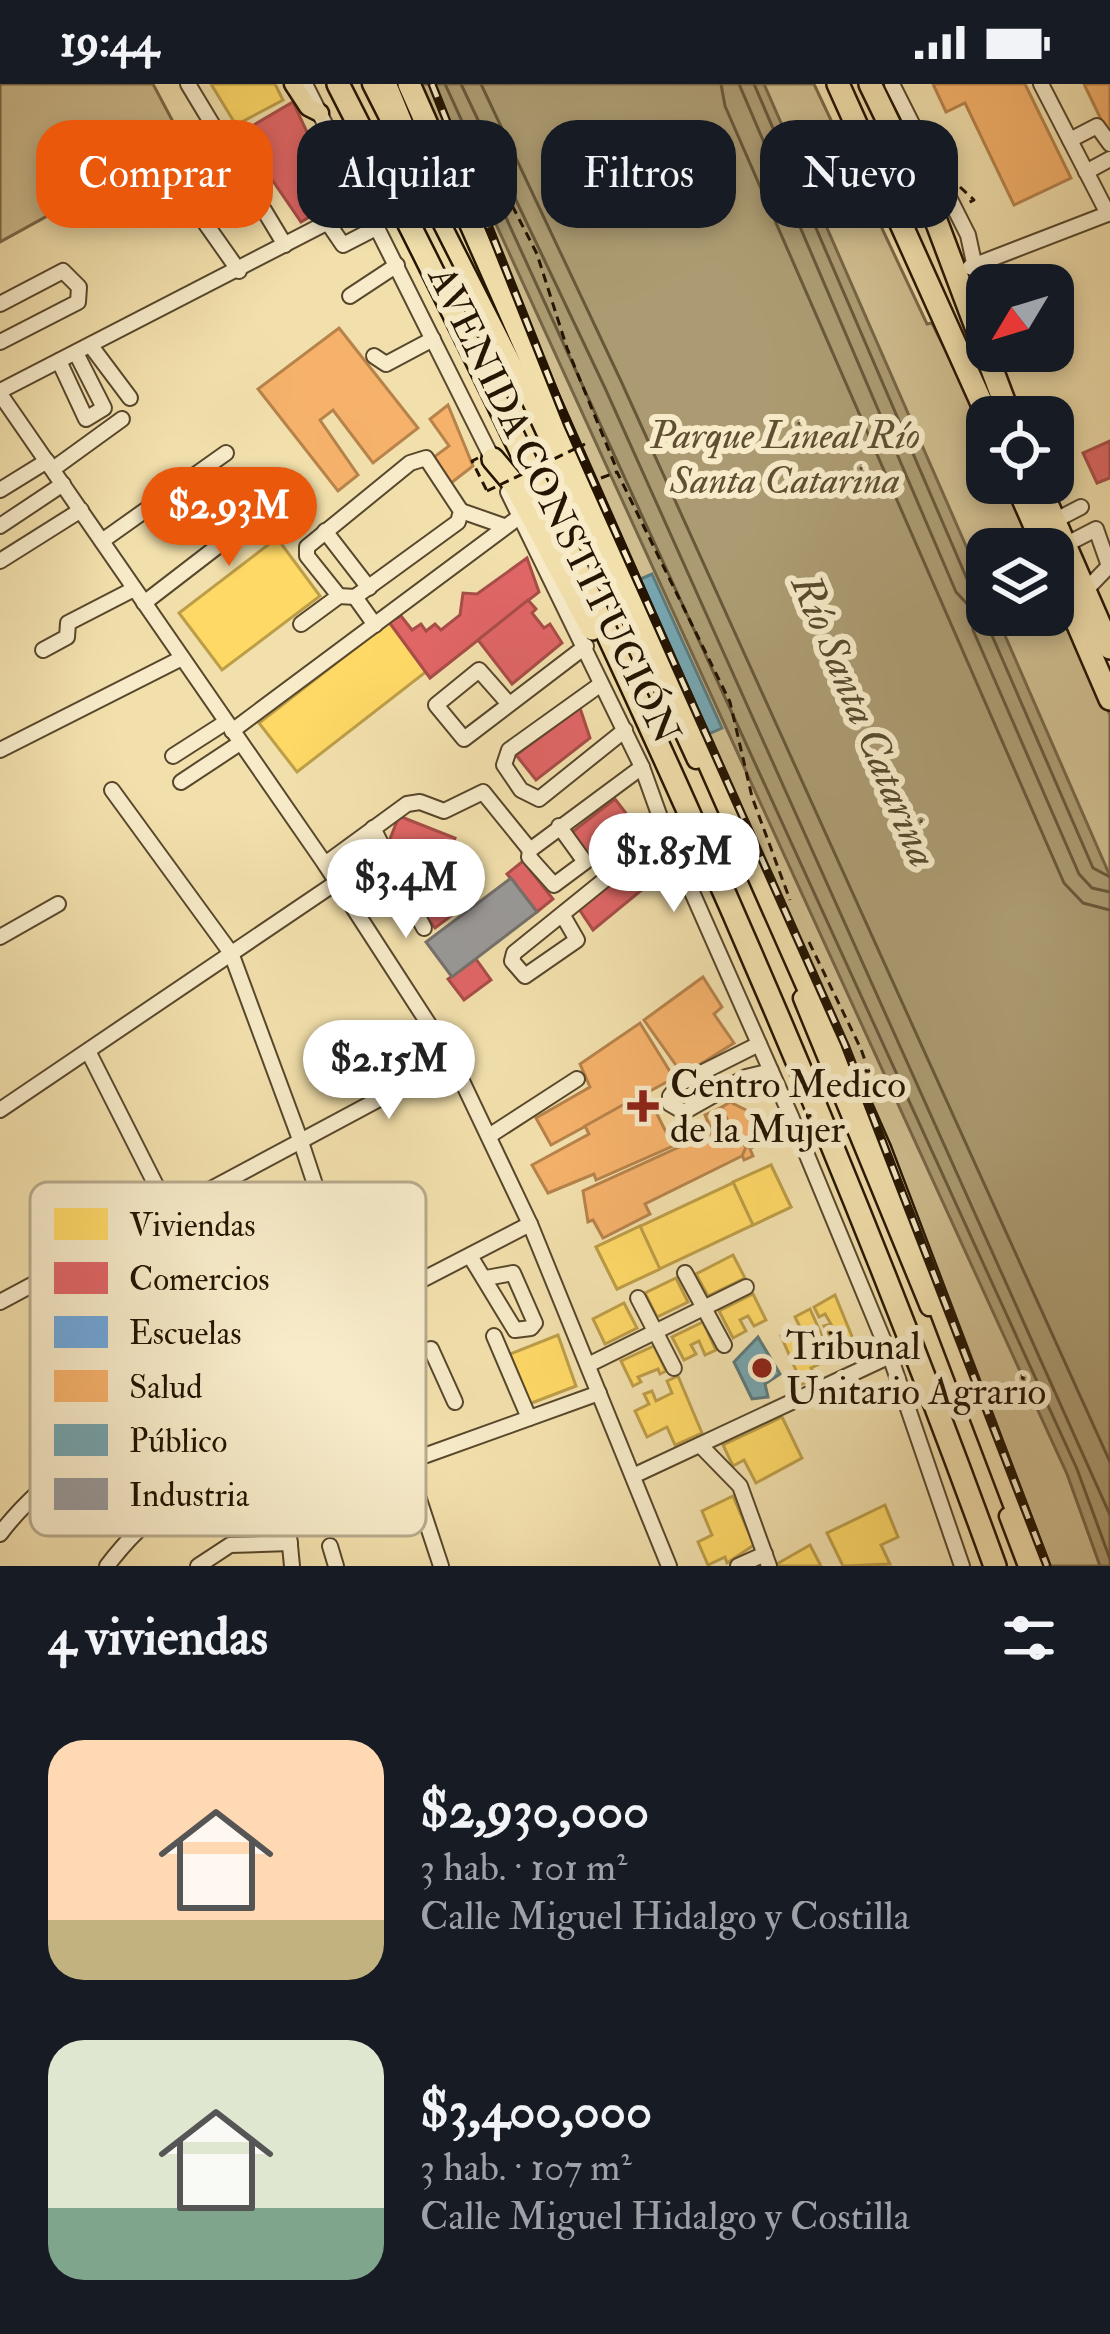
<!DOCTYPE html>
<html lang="es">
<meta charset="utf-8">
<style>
body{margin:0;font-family:"IM FELL Double Pica",serif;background:#242831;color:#f1f3f6;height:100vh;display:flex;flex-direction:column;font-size:45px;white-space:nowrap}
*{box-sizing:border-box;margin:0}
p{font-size:39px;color:#9ea1a6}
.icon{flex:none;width:66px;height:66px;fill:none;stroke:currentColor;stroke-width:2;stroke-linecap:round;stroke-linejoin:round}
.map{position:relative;height:1482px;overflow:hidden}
.side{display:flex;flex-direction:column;background:#171b24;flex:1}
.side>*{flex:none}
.top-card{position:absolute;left:36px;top:36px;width:1038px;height:108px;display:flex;gap:24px}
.needle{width:78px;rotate:232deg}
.buttons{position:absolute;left:966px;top:180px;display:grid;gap:24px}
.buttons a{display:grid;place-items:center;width:108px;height:108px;border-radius:24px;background:#171b24;box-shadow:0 6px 18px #0003;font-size:60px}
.price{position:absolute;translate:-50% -102px;padding:0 27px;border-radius:42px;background:#fff;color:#222;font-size:39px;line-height:78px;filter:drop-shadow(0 3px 6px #0008)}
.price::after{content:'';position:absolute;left:50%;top:72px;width:36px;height:27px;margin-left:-18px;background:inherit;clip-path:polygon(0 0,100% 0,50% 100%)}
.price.active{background:#ea580c;color:#fff}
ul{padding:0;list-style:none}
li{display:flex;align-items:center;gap:36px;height:300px;padding:0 48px}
li span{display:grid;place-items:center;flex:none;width:336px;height:240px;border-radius:36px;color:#555}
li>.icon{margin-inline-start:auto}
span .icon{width:144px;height:144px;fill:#fffc;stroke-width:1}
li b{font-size:51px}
h2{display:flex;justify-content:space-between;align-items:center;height:144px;padding:0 48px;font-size:51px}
.pill{padding:0 42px;border-radius:36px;background:#171b24;box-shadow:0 6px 18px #0003;font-size:42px;line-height:108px}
.pill.active{background:#ea580c;color:#fff}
.status{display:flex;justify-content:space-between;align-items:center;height:84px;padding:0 60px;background:#171b24;direction:ltr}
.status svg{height:33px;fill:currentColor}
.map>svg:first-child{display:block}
.green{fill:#cfbd8f;stroke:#7a6848;stroke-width:3}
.water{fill:#ac9b72;stroke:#766545;stroke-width:3}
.homes{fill:#ffd966;stroke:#bd9e48;stroke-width:3}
.shops{fill:#e06666;stroke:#a84d48;stroke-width:3}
.health{fill:#f6b26b;stroke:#b7834b;stroke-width:3}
.public{fill:#76a5af;stroke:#5d7a7b;stroke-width:3}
.industry{fill:#999;stroke:#76716b;stroke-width:3}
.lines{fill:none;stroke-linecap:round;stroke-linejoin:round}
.shore{stroke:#68583a;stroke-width:3}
.minor-casing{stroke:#58472c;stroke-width:18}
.major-casing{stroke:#241401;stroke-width:21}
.highway-casing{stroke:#241401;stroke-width:26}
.path{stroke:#241401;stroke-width:3;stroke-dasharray:9 6;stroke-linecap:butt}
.minor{stroke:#f7ebc9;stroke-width:14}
.major{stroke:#f2e0ac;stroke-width:16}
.highway{stroke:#f2e0ac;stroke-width:21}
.rail-casing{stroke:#241401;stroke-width:9}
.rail{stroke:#f7ebc9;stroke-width:4.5;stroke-dasharray:14;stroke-linecap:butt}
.path-bridge{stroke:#241401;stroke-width:3;stroke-dasharray:9 6;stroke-linecap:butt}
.poi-dot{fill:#8f2418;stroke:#f7ebc9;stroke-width:4.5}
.labels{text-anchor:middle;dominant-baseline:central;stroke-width:12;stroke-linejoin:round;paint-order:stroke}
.park-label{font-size:39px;font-style:italic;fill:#604f33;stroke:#f7ebc9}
.street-label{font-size:39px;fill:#241401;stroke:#f7ebc9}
.poi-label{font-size:39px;fill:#241401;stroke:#f7ebc9;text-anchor:start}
.water-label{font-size:42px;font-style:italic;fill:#5a4a2e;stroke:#f7ebc9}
.key{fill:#f7ebc9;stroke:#b8aa8d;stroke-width:3}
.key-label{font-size:33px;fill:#241401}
</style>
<div class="status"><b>19:44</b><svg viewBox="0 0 49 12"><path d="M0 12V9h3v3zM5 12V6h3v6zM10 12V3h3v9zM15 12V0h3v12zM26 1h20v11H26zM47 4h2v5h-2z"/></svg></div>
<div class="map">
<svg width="1110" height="1482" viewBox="0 0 1110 1482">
<rect width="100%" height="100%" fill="#f2e0ac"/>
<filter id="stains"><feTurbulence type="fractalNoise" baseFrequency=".00167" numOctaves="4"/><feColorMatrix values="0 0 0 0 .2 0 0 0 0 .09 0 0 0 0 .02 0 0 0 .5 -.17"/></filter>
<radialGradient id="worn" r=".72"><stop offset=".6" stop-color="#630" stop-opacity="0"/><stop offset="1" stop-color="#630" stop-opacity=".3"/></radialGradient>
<g class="green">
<path d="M0,0h153l26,49 -1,11 -178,98z"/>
<path d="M420,0h394l113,240 5,-1c26,53 55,101 55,160h19l28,66h-47v66h66v-28l57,128v851h-70z"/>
</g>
<path class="water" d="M432,0h332l223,510v21h9l114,261v690h-10l-33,-92z"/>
<g class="homes">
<path d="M211,0h64l8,16 -47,25z"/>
<path d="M277,454l43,58 -98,74 -43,-57z"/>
<path d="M389,538l38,49 -130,101 -38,-49z"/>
<path d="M771,1081l20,42 -174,82 -21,-42z"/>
<path d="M771,1081l20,42 -38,18 -20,-43z"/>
<path d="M640,1142l20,43 -43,20 -21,-42z"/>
<path d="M733,1171l12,23 -37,18 -12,-22z"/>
<path d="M676,1194l12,24 -31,15 -12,-24z"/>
<path d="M753,1210l13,26 -12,6 -6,-10 -8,4 6,11 -13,7 -14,-27z"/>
<path d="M835,1211l25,61 -15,7 -21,-37 7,-2 -6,-10 -6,3 -5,-10z"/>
<path d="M624,1219l13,25 -32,16 -12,-25z"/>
<path d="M810,1225l22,49 -21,10 5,10 -14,6 -21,-48 19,-9 -5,-10z"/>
<path d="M703,1238l13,28 -11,5 -6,-14 -8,4 5,9 -12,6 -12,-23z"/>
<path d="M558,1251l18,51 -47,18 -19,-50z"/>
<path d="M654,1262l12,25 -6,3 -2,-5 -20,8 3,5 -8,4 -12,-25z"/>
<path d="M678,1292l24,57 -27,12 -8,-18 -20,10 -12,-26 14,-7 -5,-10 8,-3 4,10 16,-8 -5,-12z"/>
<path d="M782,1333l20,41 -46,25 -12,-23 -11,6 -10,-21z"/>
<path d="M733,1412l21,49 -27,18 -2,-6 -17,8 -10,-23 14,-7 -10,-24z"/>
<path d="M885,1421l13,32 -17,8 9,19 -47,2 -16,-33z"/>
<path d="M810,1461l11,21h-46v-1z"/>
</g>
<g class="shops">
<path d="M293,18l20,43 -6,3 10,19 6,-3 17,35 -39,23 -61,-89z"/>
<path d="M1110,357v37l-13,5 -14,-30z"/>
<path d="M527,474l12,34 -109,86 -41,-56 12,-6 11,14 9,-6 5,7 9,-7 6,6 19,-15 3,-22 14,1z"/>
<path d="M528,516l8,9 -4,4 12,15 6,-4 12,19 -50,41 -34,-44z"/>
<path d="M580,624l10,30 -54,42 -20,-25z"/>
<path d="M615,715l17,22 -44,34 -17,-22z"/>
<path d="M399,732l56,22 -18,44 22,28 -24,18 -33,-42 13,-31 -27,-11z"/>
<path d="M523,777l30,38 -16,13 -30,-38z"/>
<path d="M645,778l6,7 -7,8 5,7 -56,46 -16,-24 54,-41 5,5z"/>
<path d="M476,875l15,21 -27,20 -16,-21z"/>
</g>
<g class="health">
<path d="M933,0h92l46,94 -57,27 -49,-102 -19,9z"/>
<path d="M1084,0h26v54z"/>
<path d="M339,244l79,100 -45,35 -40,-53 -13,10 38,55 -20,16 -80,-102z"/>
<path d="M448,321l25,61 -22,17 -17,-26 15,-11 -19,-27z"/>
<path d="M703,893l19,30 -8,7 20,29 -51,32 -39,-55z"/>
<path d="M640,939l34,55 -123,67 -15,-27 54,-31 -10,-23z"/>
<path d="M646,1008l27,54 -77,34 -2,-6 -46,19 -16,-28 57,-31 -4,-8z"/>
<path d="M730,1018l16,8 12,33 -8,6 3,7 -9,4 -3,-9 5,-4 -14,-15 -10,-25z"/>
<path d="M722,1023l10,25 14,15 -4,9 -97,48 5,10 -47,24 -10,-18 -5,2 -5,-31 129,-59 -7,-17z"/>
</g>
<g class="public">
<path d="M652,490l70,154 -38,17 -69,-155z"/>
<path d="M758,1253l22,37 -15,10 3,13 -16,2 -18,-37z"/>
</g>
<path class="industry" d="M511,794l26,34 -85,65 -26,-35z"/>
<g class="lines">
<g class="shore">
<path d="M445,0l632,1385 33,90"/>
<path d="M461,0l144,304 505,1127"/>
<path d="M481,0l140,297 489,1081"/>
<path d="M721,0l4,22 339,777 19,20 27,7"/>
<path d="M739,0l217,508 15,16 2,22 106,244 13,14 18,4"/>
<path d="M754,0l216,502 17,9"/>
<path d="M987,528v12l106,244 17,9"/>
</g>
<defs>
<g id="minor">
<path d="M188,0l97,161"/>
<path d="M305,0l191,382"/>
<path d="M892,0l76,151 19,87"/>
<path d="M1041,0l67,130"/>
<path d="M1070,56l27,-14 13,18"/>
<path d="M1086,88l24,-13"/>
<path d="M182,106l57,81"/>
<path d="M328,139l15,22 35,-18"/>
<path d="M970,183l140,-54"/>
<path d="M350,212l47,-31"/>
<path d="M0,220l63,-33 16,16 -1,15 -78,40"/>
<path d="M91,262l39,52"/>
<path d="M374,272l12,8 47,-25"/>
<path d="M59,277l27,58 18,-11 -28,-55"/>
<path d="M0,307l365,-188"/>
<path d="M0,310l325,470 127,196 78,164 139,342"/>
<path d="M1053,359l2,-1"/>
<path d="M53,385l69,-50"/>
<path d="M0,406l47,-29"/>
<path d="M508,408l134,275 23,64 125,283 100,242 72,210"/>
<path d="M461,427l43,15"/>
<path d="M1054,437l27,-14"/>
<path d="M0,442l63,-42"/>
<path d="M325,447l44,57"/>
<path d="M102,457l124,-88"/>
<path d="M1065,461l31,-16 13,37 -24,25"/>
<path d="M0,477l81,-51"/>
<path d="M355,513l20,28"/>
<path d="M144,519l139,-107"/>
<path d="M301,540l38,-28 16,1 103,-75 3,-11 -35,-53 -16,5 -103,84v9l32,40"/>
<path d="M43,566l24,-13 1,-14 66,-34"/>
<path d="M601,600l-92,66 -5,15 17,25 18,9 86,-69"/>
<path d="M509,620l-30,-34 -43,35 28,34 122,-93"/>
<path d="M232,647l287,-214"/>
<path d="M0,666l182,-92"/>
<path d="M173,672l53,-34"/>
<path d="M181,698l59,-39"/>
<path d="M112,706l119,163 70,189 140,424"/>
<path d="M559,742l26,36 -31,23 -25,-28 1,-7 112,-83"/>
<path d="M373,744l51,100"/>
<path d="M325,780l82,-60 13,-2 24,9 39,-19 47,58"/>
<path d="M562,830l15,26 -52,36 -13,-15 2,-8 151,-122"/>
<path d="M0,853l58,-33"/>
<path d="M759,960l-78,39 -11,13v8l14,8 62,-35 25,-6"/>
<path d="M88,967l82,162"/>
<path d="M0,1026l337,-228"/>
<path d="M489,1052l88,-57"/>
<path d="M294,1112l30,88"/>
<path d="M470,1172l45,74 16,-2 4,-5 -22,-50 -27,5"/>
<path d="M685,1189l39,72"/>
<path d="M206,1190l58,-16 89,41"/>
<path d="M638,1214l36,70"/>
<path d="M0,1218l452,-242"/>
<path d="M358,1229l172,-89"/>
<path d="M494,1252l35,82"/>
<path d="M588,1281l158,-78"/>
<path d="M377,1288l54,-23 24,53"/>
<path d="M274,1297l18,185"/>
<path d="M700,1361l40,41 29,80"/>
<path d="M407,1378l192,-69"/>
<path d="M633,1392l257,-120"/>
<path d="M0,1450c24,-32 55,-57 86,-82 112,-91 186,-94 310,-24"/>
<path d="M330,1462l6,20"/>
<path d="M107,1482c46,-61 99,-92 172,-112"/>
<path d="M198,1482l32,-21 60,-2"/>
<path d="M738,1482l27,-12"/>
</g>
<g id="major">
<path d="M293,0l15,23 12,6"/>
<path d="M371,0l150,296 175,380"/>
<path d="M388,0l26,63"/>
<path d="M802,914l127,309"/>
<path d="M1008,1432l19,50"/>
</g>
<g id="highway">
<path d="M338,0c247,482 472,972 657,1482"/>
<path d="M409,0l471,1066 158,416"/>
<path d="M838,0l150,333"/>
<path d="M870,0l65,134 75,199"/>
<path d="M493,375l22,26 77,144"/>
<path d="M1016,399l29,66"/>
<path d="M1038,399l72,165"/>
<path d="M1053,483l57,132"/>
</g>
</defs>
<use href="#minor" class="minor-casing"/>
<use href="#major" class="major-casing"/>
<use href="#highway" class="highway-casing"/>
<g class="path">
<path d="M478,55l59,115 30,94 50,122"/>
<path d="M960,103l14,13 -6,3"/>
<path d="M478,374l-6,3 15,30"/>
<path d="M601,394l16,-6 113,230 22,95 38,103"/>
<path d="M809,858l52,107 19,54"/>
</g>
<use href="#minor" class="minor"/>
<use href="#major" class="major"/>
<use href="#highway" class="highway"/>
<defs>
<path id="rail" d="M432,0l136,342 277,619 202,521"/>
</defs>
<use href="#rail" class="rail-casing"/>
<use href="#rail" class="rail"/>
<g class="path-bridge">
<path d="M880,134l73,-37"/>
<path d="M487,407l98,-47"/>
</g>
</g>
<g class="poi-dot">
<path d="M637 1004h12v12h12v12h-12v12h-12v-12h-12v-12h12z"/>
<circle cx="762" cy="1284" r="12"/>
</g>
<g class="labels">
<g class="park-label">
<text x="785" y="351">Parque Lineal Río<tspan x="785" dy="45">Santa Catarina</tspan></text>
</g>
<g class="street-label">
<text transform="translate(554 421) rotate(64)">AVENIDA CONSTITUCIÓN</text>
</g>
<g class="poi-label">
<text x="670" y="1000">Centro Medico<tspan x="670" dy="45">de la Mujer</tspan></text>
<text x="786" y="1262">Tribunal<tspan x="786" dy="45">Unitario Agrario</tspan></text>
</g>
<g class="water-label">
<text transform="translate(864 637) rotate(67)">Río Santa Catarina</text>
</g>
</g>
<rect x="30" y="1098" width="396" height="354" rx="18" class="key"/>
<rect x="54" y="1124" width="54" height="32" fill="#ffd966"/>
<rect x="54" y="1178" width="54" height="32" fill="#e06666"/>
<rect x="54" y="1232" width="54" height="32" fill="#6fa8dc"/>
<rect x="54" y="1286" width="54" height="32" fill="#f6b26b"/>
<rect x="54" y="1340" width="54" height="32" fill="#76a5af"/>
<rect x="54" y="1394" width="54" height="32" fill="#999"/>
<g class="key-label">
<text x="129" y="1152">Viviendas</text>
<text x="129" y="1206">Comercios</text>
<text x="129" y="1260">Escuelas</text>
<text x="129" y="1314">Salud</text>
<text x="129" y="1368">Público</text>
<text x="129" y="1422">Industria</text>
</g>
<rect width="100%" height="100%" filter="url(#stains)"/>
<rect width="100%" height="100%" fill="url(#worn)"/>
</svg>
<div class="buttons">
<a><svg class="needle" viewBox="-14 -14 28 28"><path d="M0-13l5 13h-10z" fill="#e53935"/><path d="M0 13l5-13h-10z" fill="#9ea1a6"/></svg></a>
<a><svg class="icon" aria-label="locate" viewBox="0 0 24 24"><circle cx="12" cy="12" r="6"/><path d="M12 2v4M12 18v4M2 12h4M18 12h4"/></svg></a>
<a><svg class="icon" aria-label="layers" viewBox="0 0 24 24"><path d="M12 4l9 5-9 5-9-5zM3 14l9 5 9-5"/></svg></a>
</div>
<b class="price active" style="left:229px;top:485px">$2.93M</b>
<b class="price" style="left:674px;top:831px">$1.85M</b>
<b class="price" style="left:406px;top:857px">$3.4M</b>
<b class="price" style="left:389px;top:1038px">$2.15M</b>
<div class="top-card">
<a class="pill active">Comprar</a>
<a class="pill">Alquilar</a>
<a class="pill">Filtros</a>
<a class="pill">Nuevo</a>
</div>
</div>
<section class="side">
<h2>4 viviendas<svg class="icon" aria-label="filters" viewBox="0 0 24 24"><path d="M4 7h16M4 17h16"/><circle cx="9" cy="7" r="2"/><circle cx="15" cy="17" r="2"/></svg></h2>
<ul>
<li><span style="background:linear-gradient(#ffd9b3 75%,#c2b280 0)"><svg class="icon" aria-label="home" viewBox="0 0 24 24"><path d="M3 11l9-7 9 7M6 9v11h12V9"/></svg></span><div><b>$2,930,000</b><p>3 hab. · 101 m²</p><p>Calle Miguel Hidalgo y Costilla</p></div></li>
<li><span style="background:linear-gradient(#dfe7d0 70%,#7fa58c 0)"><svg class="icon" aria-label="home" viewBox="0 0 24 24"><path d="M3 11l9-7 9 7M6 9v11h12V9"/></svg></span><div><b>$3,400,000</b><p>3 hab. · 107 m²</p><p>Calle Miguel Hidalgo y Costilla</p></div></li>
</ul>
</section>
